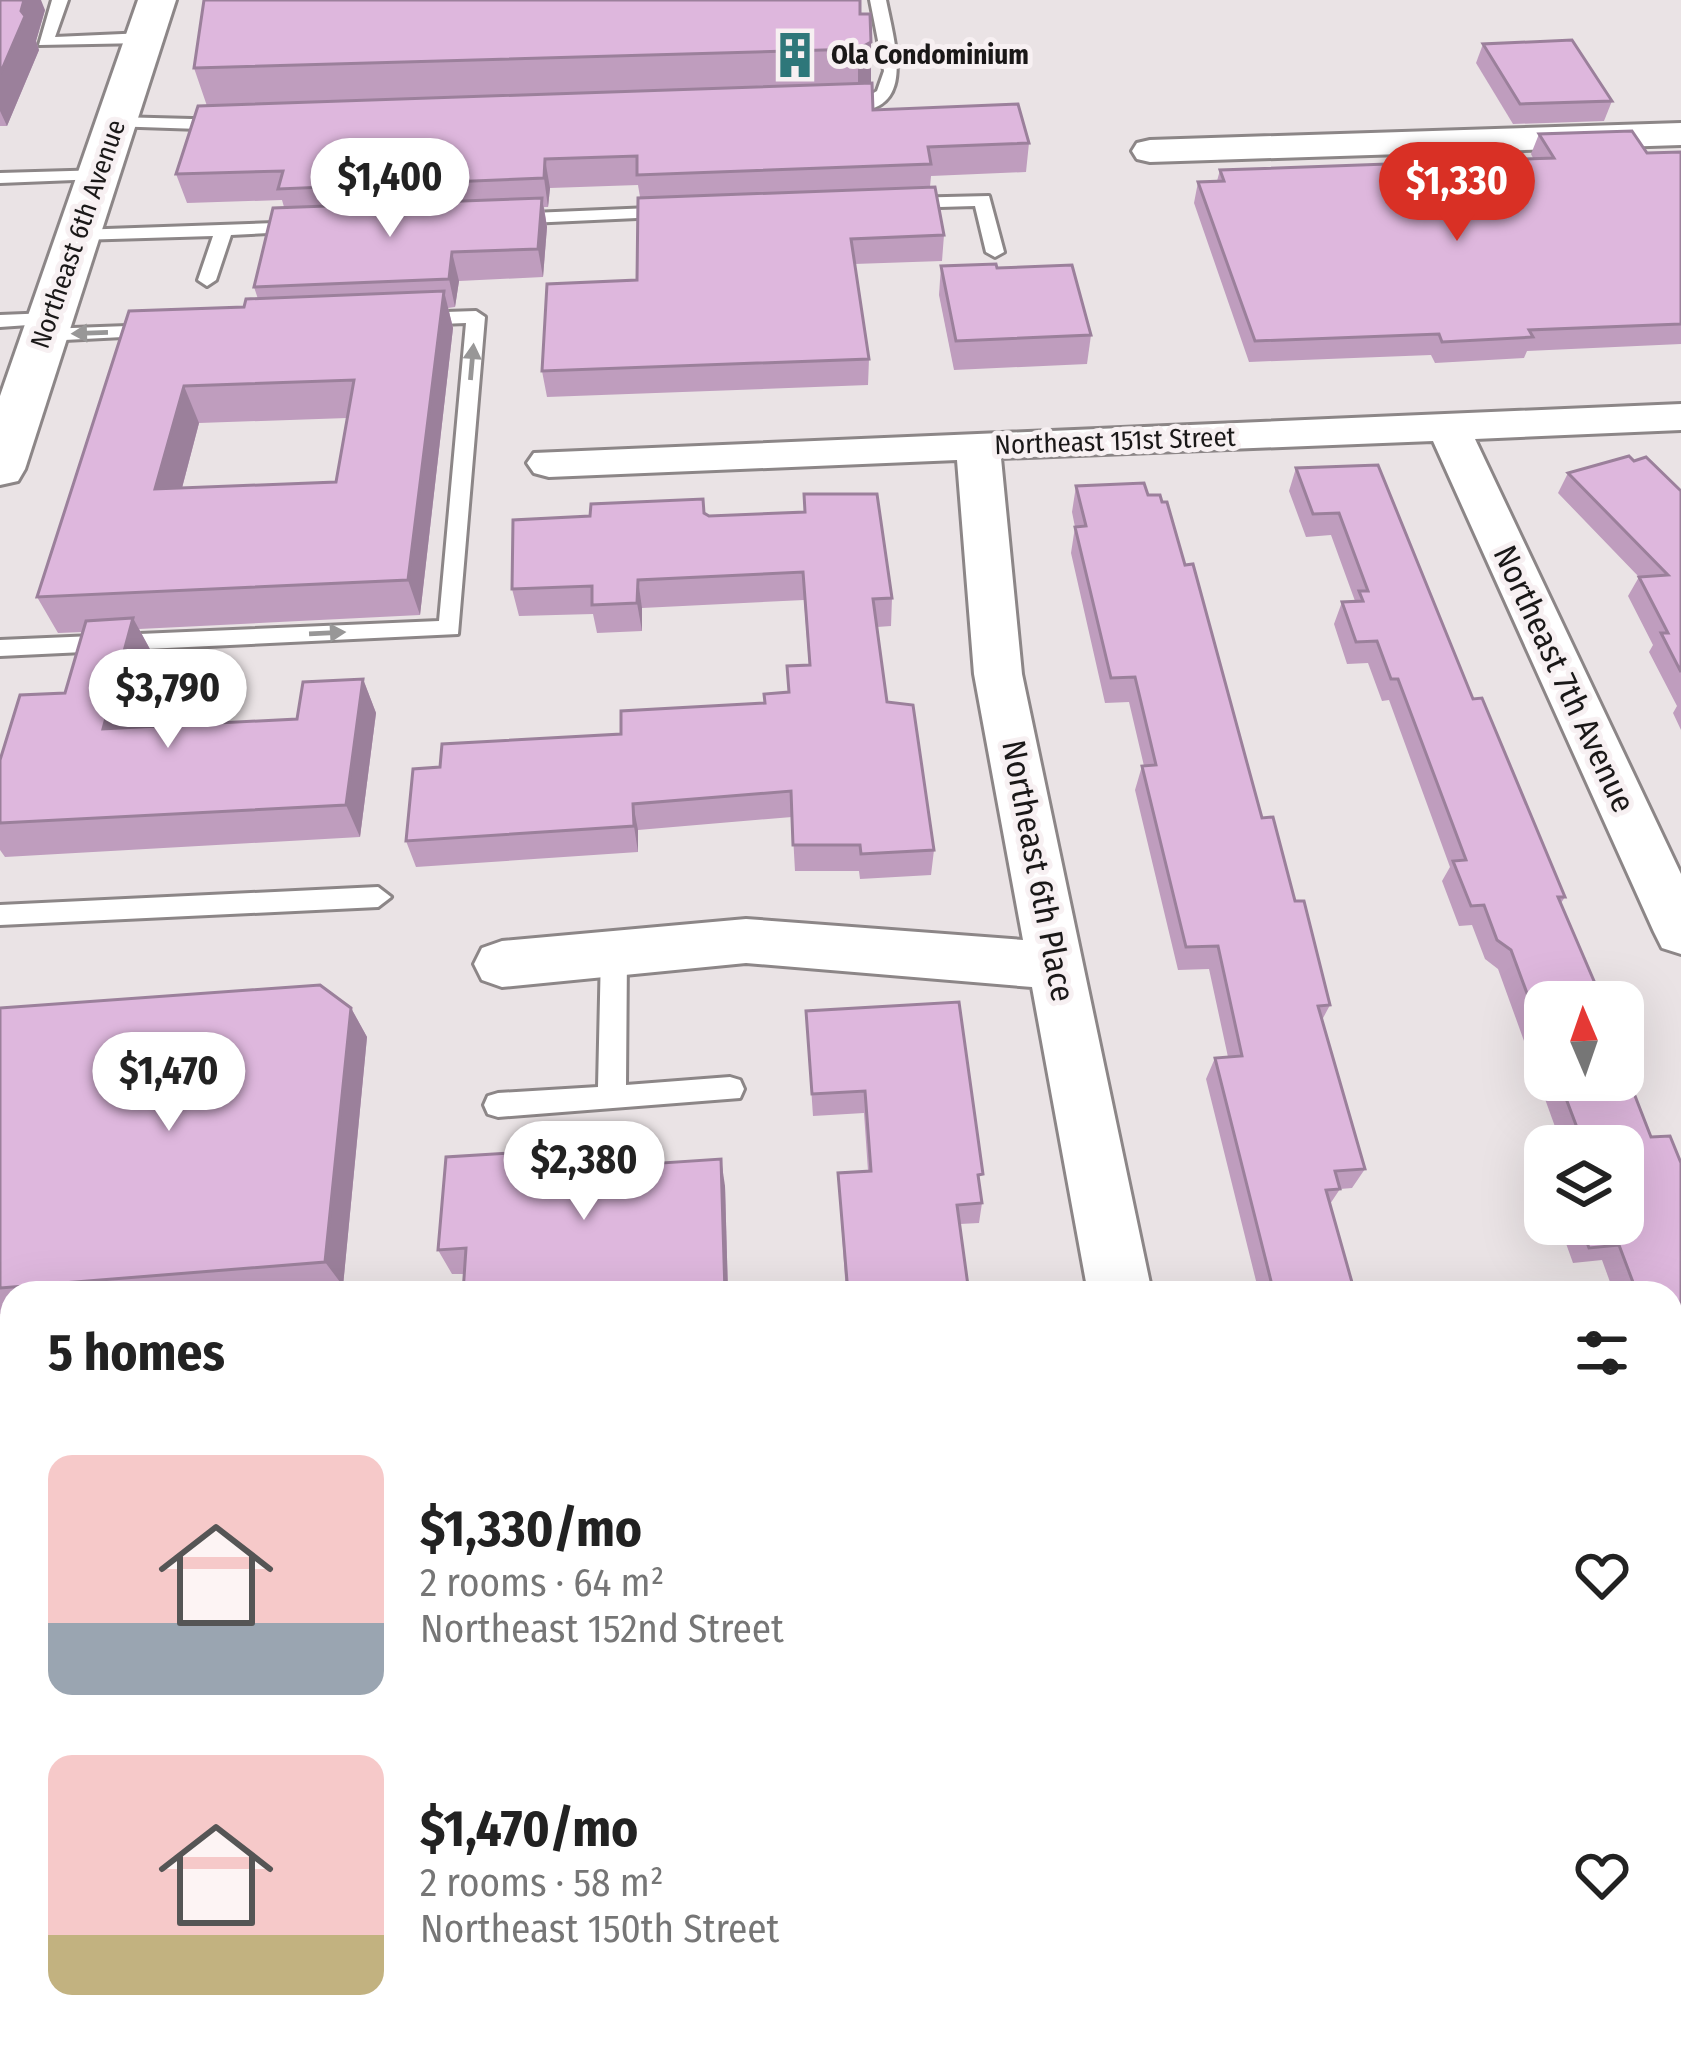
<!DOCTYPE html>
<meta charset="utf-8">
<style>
body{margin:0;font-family:"Fira Sans Condensed",sans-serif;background:#f2f2f2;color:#222;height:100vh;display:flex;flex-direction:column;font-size:45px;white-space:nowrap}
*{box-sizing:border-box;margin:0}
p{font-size:39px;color:#767676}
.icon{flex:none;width:66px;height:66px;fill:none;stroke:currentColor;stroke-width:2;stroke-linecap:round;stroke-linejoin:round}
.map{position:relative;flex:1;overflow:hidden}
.panel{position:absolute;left:0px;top:1281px;width:1683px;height:771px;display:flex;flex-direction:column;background:#fff;border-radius:36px 36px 0 0;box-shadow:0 12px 48px #0002}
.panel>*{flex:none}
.needle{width:78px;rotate:358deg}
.fabs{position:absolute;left:1524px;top:981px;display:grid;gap:24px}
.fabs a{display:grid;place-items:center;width:120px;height:120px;border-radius:24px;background:#fff;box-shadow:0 12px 48px #0002;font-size:60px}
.price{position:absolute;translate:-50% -102px;padding:0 27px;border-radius:42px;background:#fff;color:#222;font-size:39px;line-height:78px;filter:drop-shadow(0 3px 6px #0008)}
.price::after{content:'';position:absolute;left:50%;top:72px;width:36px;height:27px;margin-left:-18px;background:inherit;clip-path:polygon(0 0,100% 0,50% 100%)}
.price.on{background:#d93025;color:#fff}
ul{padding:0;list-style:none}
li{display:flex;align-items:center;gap:36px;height:300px;padding:0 48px}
li span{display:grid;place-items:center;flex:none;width:336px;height:240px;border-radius:24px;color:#555}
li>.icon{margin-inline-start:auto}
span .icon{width:144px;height:144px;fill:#fffc;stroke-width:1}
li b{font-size:51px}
h2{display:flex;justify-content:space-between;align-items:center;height:144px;padding:0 48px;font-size:51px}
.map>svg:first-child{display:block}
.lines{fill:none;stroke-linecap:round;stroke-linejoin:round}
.service-casing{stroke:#8c8687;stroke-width:6}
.minor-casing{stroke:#8c8687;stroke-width:6}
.tertiary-casing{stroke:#8c8687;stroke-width:6}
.secondary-casing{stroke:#8c8687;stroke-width:6}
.service{fill:#fff;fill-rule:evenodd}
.minor{fill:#fff;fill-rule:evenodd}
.tertiary{fill:#fff;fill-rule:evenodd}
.secondary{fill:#fff;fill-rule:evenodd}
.wall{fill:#bf9dbe;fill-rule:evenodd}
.shaded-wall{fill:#9b809b}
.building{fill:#deb7dd;stroke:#9b809b;stroke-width:3;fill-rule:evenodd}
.oneway{fill:#989797}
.labels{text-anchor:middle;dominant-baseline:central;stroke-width:10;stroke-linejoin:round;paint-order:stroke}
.far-poi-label{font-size:27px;font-weight:bold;fill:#1a1818;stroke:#f7f0f2;text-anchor:start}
.far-street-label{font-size:27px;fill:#1a1818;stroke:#f7f0f2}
.street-label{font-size:33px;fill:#1a1818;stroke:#f7f0f2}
</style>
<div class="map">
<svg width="1681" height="2050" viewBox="0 0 1681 2050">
<rect width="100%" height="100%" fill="#eae3e5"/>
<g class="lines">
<defs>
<g id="service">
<path d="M52,0h16l-13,37 90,-4 8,5 -8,5 -106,2z"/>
<path d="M870,0h16c11,54 33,123 -54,110v-8l28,-1 17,-10 7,-20z"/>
<path d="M116,117l114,3 8,5 -8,5 -120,-4 -2,-4z"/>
<path d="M105,170v8l-6,1 -99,4v-10z"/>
<path d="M989,196l15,56 -9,5 -9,-5 -11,-46 -71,2 -9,-5 9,-5z"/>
<path d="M674,207l9,5 -3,4 -172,8 -9,-5 9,-5z"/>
<path d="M302,222l6,1v8l-77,4 -15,45 -9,6 -9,-6 15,-44 -135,4 -9,-5 9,-5z"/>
<path d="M476,311l9,6 -27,317 -458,22v-16l439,-19 27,-298 -51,2 -10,-6 10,-6z"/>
<path d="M50,313l10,6 -3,4 -57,4v-12z"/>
<path d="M155,325l7,2v8l-117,6 -10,-6 10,-6z"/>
<path d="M378,887l13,10 -13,10 -378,18v-20z"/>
<path d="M614,942l9,3 4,8 -1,132 104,-8 10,3 4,9 -4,9 -242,19 -10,-3 -4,-9 4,-9 10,-3 100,-6 3,-134 4,-8z"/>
<path d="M12,1381v30l-12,1v-30z"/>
<path d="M12,1582v34l-12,1v-34z"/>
<rect x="392" y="2040" width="38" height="10"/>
<path d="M1563,2040h38l3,10h-38z"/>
</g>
<g id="minor">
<path d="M1681,123v22l-531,17 -13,-3 -5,-8 5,-8 13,-3z"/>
<path d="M1681,404v26l-206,9 206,435v80l-19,-6 -8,-16 -221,-491 -432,17 21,216 130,619h-64l-56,-306 -286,-24 -244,24 -20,-7 -8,-16 8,-16 20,-7 244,-22 277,21 -49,-266 -17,-214 -408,17 -15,-4 -7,-10 7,-10z"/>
</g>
<g id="tertiary">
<rect x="1671" y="1665" width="10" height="84"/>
<path d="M12,1789v88l-12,1v-88z"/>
</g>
<path id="secondary" d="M138,0h38l-151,469 -7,12 -18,4v-89z"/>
</defs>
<use href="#service" class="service-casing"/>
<use href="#minor" class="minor-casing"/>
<use href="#tertiary" class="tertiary-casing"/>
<use href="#secondary" class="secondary-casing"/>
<use href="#service" class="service"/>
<use href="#minor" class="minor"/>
<use href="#tertiary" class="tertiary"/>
<use href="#secondary" class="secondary"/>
</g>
<g class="wall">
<path d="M0,0l45,10 -9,31 3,9 -32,76h-7z"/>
<path d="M860,14l13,96 156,33 -3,29 -95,4 -1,11 14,48 -2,26 -88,3 15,95 -1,26 -321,12 -5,-26 95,-91 3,-83 -2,-12 -88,3 -2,19h-4l3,20 -4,50 -84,4 -4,26 -7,1 5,20 -33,287 -281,14 13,24 -19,75 164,-9 66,-40 13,34 -16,124 -355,20 -5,-7v-90l65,-67 18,-61 -25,1 -21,-36 92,-286 115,-4 14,-8 -4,-12 30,-80 -2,-7 -95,3 -11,-29 31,-68 -13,-38zM347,418l-11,64 -154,6 17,-65z"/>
<path d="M1483,44l129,57 -8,20 -91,3 -37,-61z"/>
<path d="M1539,134l108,19 34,-1v192l-154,7 -3,7 -89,5 -4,-8 -182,7 -55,-159 4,-21 19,-1 3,-11 313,-12 -2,-4z"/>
<path d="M941,266l56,2 94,67 -4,29 -133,6 -15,-75z"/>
<path d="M1634,461l47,30v239l-8,-17 4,-7 -28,-54 4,-7 -25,-49 11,-19 -81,-84 10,-20z"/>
<path d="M1378,465l95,234 92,198 -4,6 -16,99v78h78l28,57 30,26v154l-10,1v-25h-57l-12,-33 -29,3 -14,-39h64v-78h-61l-64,-177 -13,-10 -13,-34 -13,1 -17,-45 8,-14 -61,-167 -7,1 -14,-38 -21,1 -13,-40 8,-22 13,-1 -24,-66 -25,2 -17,-46 7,-23z"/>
<path d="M1076,486l186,332 33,83 35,104 -8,15 43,149 -13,19 -12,1 -10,15 25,89h-96l-53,-214 9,-21 13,-1 -19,-88 -31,1 -43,-180 7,-24h2l-15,-64 -24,1 -34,-150 4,-26 -3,-15z"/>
<path d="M804,494l88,104 -1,28 -14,1 10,75 47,148 -3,25 -71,4 -1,-8h-64l-3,-54 -154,13v22l-222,15 -10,-26 34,-74 181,-33 144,-31 23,-11 21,-27 -5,-65 -162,8v23l-45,2 -4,-19 -74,2 -7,-27 78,-73 113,-17 2,14 4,3 95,-4z"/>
<path d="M0,1008h351l16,29 -24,249 -85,7h-246v20l-12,1z"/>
<path d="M806,1011l174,179 2,13 -3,20 -19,1 9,69h-123l-8,-120 30,-2 -4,-58 -51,3z"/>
<path d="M618,1146l5,20 102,20 3,107h-265l2,-19h-13l-14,-24z"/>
<path d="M1672,1330l9,4v183l-10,-2z"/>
</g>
<g class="shaded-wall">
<path d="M24,0h17l4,10 -9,31 3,9 -32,76 -7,-15v-37z"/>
<path d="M871,42v47l-13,8v-48z"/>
<path d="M545,159l5,29 -2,19 -4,-29z"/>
<path d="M542,198l5,29 -4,50 -5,-28z"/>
<path d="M452,252l7,29 -4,26 -6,-28z"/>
<path d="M444,291l9,37 -33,287 -12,-35z"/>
<path d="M184,386l15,37 -27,103 -17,-37z"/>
<path d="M638,580l4,28v23l-5,-28z"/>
<path d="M133,618l19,35 -28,110 -21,-34z"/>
<path d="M363,679l13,34 -16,124 -14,-32z"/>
<path d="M633,804l5,26v22l-4,-26z"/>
<path d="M351,1008l16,29 -24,249 -18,-24z"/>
<path d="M721,1159l4,27 3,107h-3z"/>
</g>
<g class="building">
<path d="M0,0h24l-3,11 4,5 -25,58z"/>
<path d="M204,0h656v14h10l1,28 -13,7 -664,19z"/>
<path d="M1572,40l40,61 -92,3 -37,-60z"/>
<path d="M872,83l1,27 145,-6 11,39 -101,4 3,17 -294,11v-19l-92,3 -1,19 -266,11 5,-18 -107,3 22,-68z"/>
<path d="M1632,131l15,22 34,-1v172l-152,6 4,7 -91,5 -3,-8 -184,7 -57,-159 26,-1 -4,-11 334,-12 -15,-24z"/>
<path d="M935,187l9,48 -93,4 18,120 -327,12 5,-87 90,-4 1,-82z"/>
<path d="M542,198l-4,51 -86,3 -3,27 -195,8 19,-79z"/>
<path d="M996,264l1,4 75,-3 19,70 -135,6 -15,-75z"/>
<path d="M444,291l-36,289 -371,17 92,-286 115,-4 2,-8zM354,380l-18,102 -181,7 29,-103z"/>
<path d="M1629,456l5,5 12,-4 35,34v181l-20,-39h7l-29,-56 29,-2 -100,-102z"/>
<path d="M1378,465l95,234 9,-1 83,199h-7l45,105h-58v40l-34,-92 -14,-10 -13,-35 -13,1 -18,-45 13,-1 -68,-181h-7l-14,-38 -21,1 -14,-40 21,-1 -4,-10h9l-29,-78 -26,1 -17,-46z"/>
<path d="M1144,483l4,12h12l2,7h5l18,63 8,-1 69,254 11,-1 22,84h9l26,104 -12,1 47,163 -30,2 5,18 -14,1 29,103h-81l-59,-235 27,-2 -24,-110 -32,1 -44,-181 14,-1 -21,-88 -24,1 -36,-151 11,-1 -10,-40z"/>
<path d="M804,494h73l15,104 -19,1 14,103 26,3 21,145 -73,4 -1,-9h-67l-2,-54 -158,13 1,22 -228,15 7,-72 27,-2 2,-23 179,-10v-23l144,-8 -1,-9 25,-2 -2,-26 23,-1 -7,-93 -165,8 -1,23 -45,2v-19l-80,3 1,-69 77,-4 1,-12 112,-5 1,14 5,3 96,-4z"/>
<path d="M133,618l-30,111 194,-10 6,-37 60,-3 -17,126 -346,18v-63l20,-65 45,-2 21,-72z"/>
<path d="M320,985l31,23 -26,254 -325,26v-280z"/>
<path d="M959,1002l24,172 -5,1 4,28 -25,2 12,88h-121l-10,-120 33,-2 -6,-80 -53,3 -6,-83z"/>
<path d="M1623,1065l28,72 19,-1 11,27v142h-10v-12h-34l-18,-48 -30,3 -9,-24h43v-78h-39l-25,-66h64z"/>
<path d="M618,1146v20l103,-7 4,134h-262l3,-45 -28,2 8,-93z"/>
<path d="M1672,1330l9,4v164l-10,-2z"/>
<path d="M551,2040h650l1,10h-652z"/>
</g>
<defs><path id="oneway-solid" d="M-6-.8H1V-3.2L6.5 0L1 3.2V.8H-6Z" transform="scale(3)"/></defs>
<g class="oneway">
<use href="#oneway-solid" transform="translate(90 333) rotate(178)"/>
<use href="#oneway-solid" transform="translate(472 362) rotate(-85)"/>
<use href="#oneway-solid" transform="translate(327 633) rotate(-3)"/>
</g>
<defs>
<symbol id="building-bare" viewBox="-9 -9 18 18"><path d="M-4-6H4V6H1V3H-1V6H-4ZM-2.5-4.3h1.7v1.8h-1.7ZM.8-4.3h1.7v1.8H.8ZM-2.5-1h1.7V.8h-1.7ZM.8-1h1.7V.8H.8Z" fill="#2e777a" stroke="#f7f0f2" stroke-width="2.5" paint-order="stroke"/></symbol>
</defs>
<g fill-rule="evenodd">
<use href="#building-bare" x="762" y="22" width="66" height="66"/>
</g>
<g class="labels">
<g class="far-poi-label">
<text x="831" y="55">Ola Condominium</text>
</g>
<g class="far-street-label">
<text transform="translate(78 234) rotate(-71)">Northeast 6th Avenue</text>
<text transform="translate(1115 441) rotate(-2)">Northeast 151st Street</text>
</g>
<g class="street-label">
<text transform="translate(1564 679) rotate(65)">Northeast 7th Avenue</text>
<text transform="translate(1038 871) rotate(79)">Northeast 6th Place</text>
</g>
</g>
</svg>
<div class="fabs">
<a><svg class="needle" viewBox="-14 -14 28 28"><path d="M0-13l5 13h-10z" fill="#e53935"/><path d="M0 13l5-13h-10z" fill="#767676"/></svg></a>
<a><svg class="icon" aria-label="layers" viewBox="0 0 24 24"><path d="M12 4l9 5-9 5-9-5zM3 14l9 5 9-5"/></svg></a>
</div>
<b class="price" style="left:390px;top:240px">$1,400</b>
<b class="price on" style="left:1457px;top:244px">$1,330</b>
<b class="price" style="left:168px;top:751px">$3,790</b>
<b class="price" style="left:169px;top:1134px">$1,470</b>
<b class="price" style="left:584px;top:1223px">$2,380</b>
<section class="panel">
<h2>5 homes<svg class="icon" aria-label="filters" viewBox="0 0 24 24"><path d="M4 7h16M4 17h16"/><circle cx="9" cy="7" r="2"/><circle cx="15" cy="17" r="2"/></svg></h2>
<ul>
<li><span style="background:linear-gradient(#f6c9c9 70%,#9aa5b1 0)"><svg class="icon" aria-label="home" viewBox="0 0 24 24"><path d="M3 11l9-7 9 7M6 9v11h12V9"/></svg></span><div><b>$1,330/mo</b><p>2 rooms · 64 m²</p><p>Northeast 152nd Street</p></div><svg class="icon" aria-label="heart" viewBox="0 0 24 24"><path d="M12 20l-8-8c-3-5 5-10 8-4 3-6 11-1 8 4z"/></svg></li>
<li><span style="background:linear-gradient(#f6c9c9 75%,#c2b280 0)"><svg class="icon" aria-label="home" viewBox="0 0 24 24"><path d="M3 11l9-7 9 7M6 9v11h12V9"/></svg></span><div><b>$1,470/mo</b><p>2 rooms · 58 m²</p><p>Northeast 150th Street</p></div><svg class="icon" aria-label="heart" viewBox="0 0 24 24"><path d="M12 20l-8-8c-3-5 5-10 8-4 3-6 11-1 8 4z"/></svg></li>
</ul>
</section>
</div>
